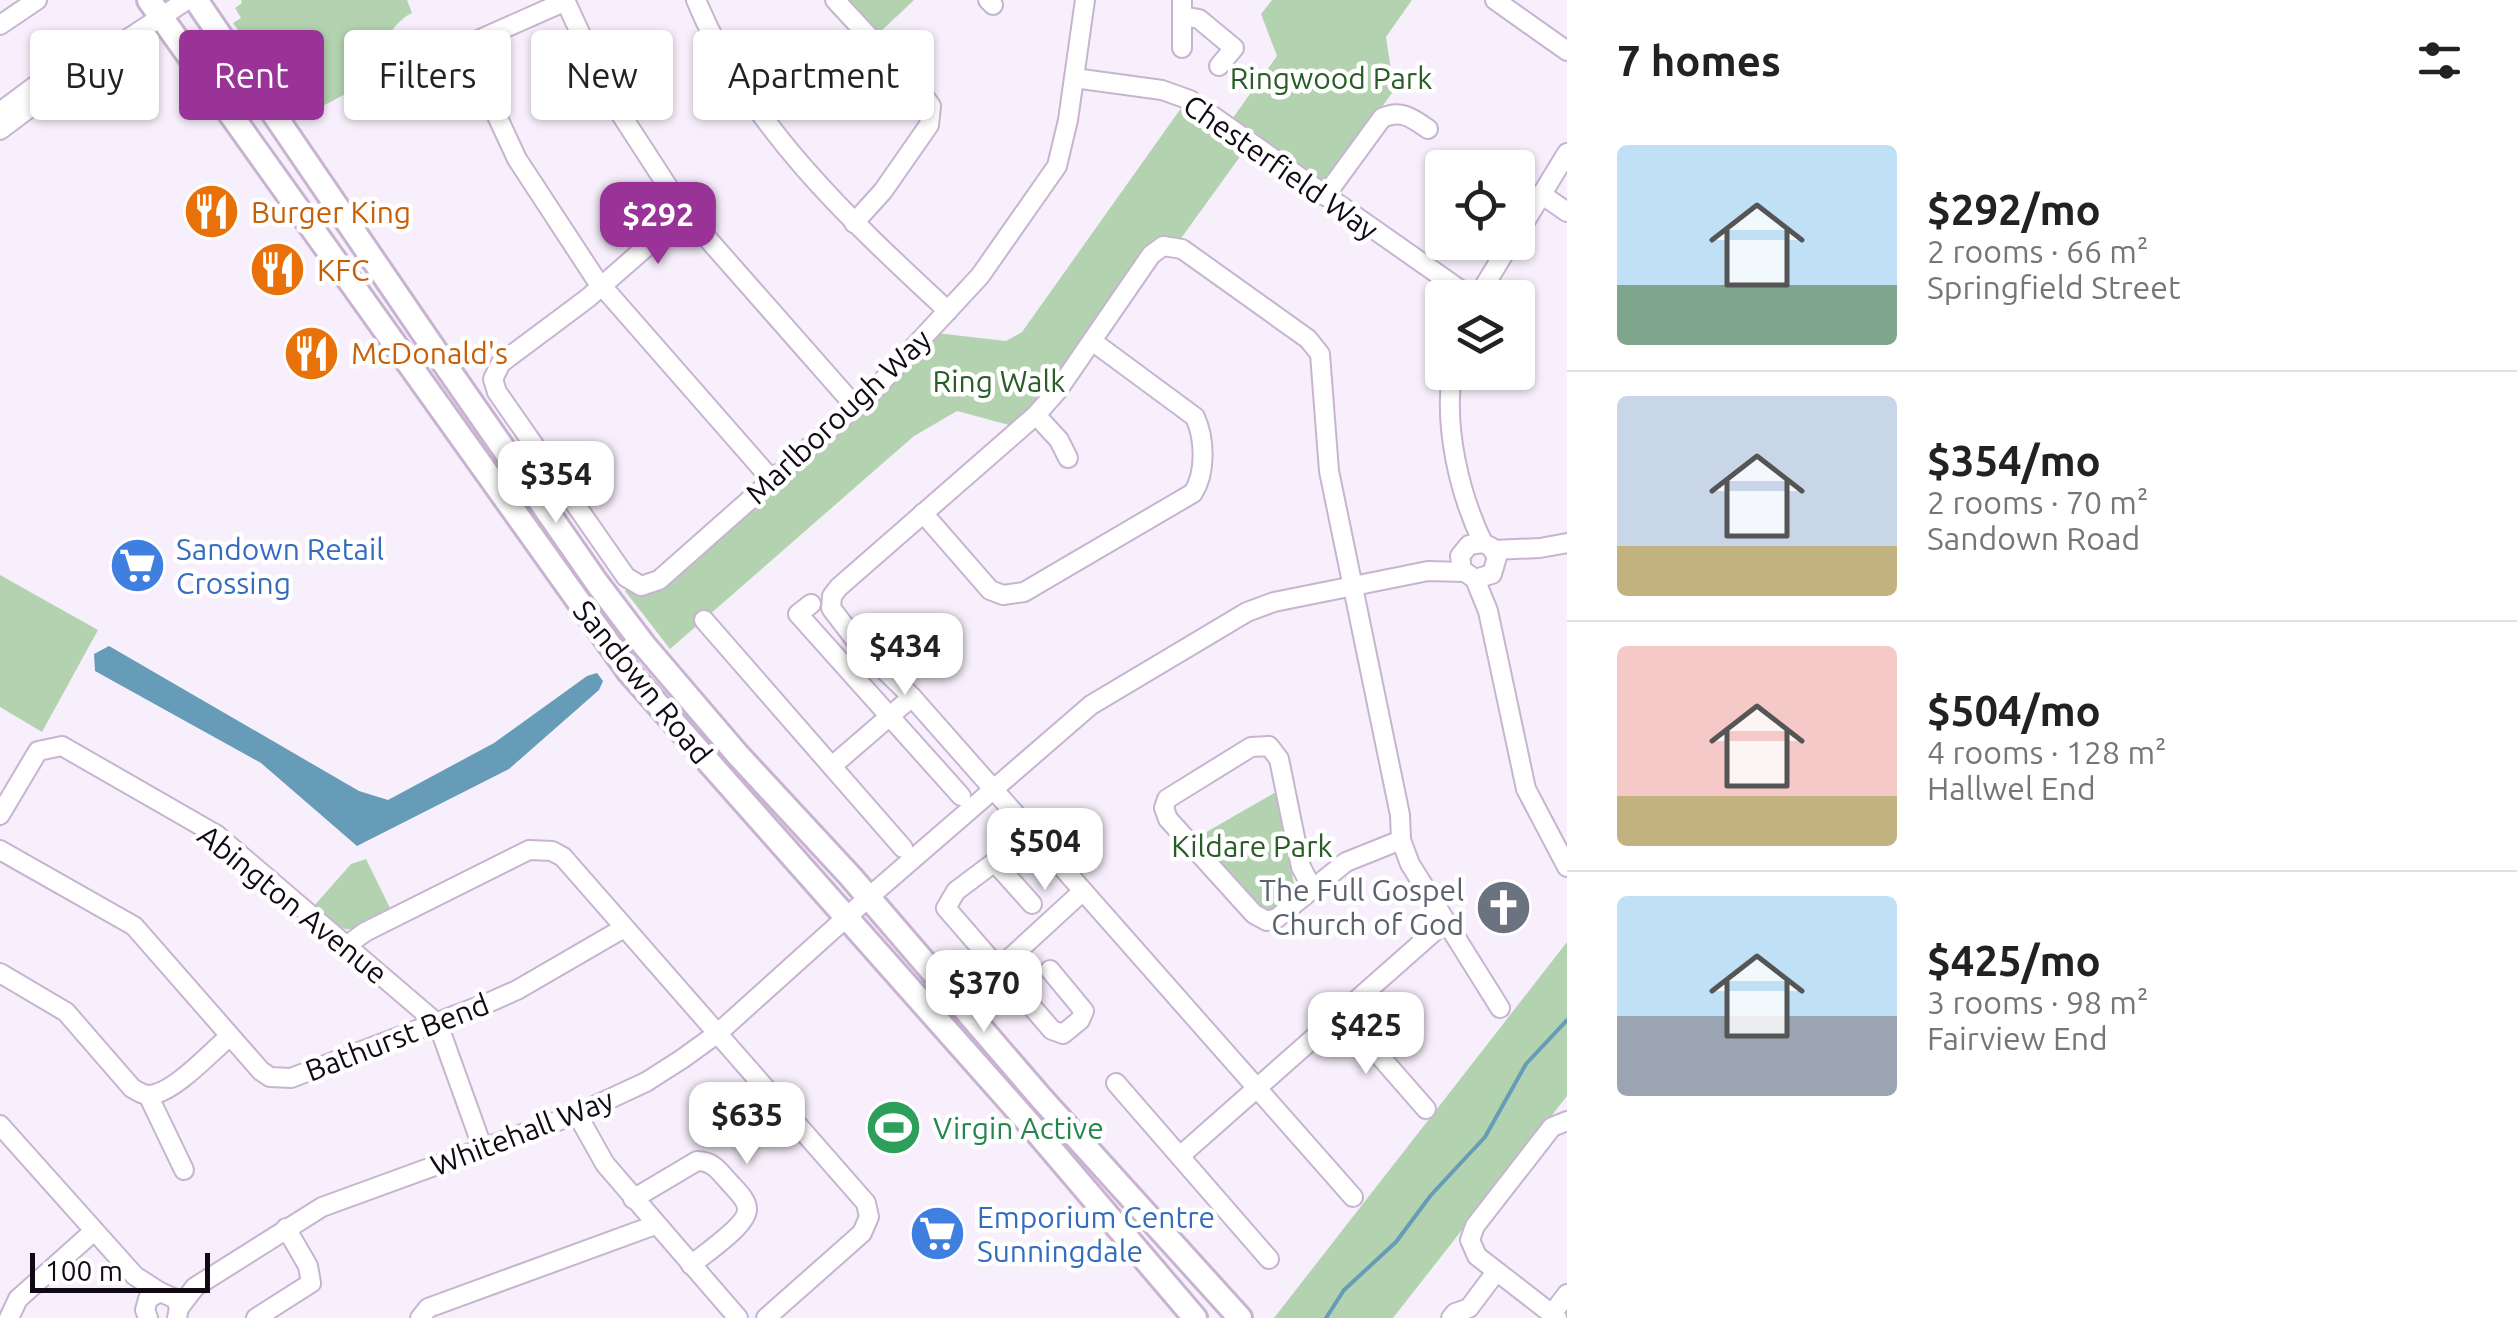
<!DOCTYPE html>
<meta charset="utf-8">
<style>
body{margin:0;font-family:Ubuntu,sans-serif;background:#f2f2f2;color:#222;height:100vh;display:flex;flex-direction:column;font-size:38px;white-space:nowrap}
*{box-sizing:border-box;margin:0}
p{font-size:32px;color:#767676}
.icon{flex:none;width:55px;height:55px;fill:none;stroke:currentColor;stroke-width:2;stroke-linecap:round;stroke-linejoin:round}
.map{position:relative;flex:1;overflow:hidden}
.drawer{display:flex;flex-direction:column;background:#fff;width:950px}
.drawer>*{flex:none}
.guide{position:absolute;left:30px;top:30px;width:950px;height:90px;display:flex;gap:20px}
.tools{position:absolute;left:1425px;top:150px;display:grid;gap:20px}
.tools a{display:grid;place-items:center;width:110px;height:110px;border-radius:10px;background:#fff;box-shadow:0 2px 8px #0004;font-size:50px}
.scale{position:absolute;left:30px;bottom:25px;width:180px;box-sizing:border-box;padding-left:10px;border:5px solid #110a14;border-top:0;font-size:28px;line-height:35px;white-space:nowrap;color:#110a14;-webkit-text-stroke:8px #fff;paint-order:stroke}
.price{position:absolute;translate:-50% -85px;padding:0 22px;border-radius:20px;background:#fff;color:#222;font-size:32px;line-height:65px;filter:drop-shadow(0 2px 5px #0008)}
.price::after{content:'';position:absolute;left:50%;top:60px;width:30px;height:22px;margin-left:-15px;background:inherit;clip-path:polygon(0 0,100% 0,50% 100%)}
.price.active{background:#993398;color:#fff}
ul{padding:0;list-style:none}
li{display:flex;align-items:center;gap:30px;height:250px;padding:0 50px}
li+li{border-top:2px solid #e0e0e0}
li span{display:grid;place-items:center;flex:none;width:280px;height:200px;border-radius:10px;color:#555}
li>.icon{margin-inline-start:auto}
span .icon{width:120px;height:120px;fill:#fffc;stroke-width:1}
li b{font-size:42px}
h2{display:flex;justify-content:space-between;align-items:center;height:120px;padding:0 50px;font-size:42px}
.pill{padding:0 35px;border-radius:10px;background:#fff;box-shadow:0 2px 8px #0004;font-size:35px;line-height:90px}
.pill.active{background:#993398;color:#fff}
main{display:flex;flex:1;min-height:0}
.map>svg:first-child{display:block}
.green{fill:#b3d3b0}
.water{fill:#669cb7}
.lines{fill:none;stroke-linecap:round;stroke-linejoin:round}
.stream{stroke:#669cb7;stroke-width:4}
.minor-casing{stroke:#c8b4d1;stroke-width:22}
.major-casing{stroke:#c8b4d1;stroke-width:28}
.minor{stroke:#fff;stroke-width:18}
.major{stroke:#fff;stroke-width:22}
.labels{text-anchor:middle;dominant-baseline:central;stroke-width:9;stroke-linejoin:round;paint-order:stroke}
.park-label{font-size:30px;fill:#295c26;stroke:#fff}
.street-label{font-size:30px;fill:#110a14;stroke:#fff}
.food-label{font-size:30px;fill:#c56008;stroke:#fff;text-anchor:start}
.shop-label{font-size:30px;fill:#366cbe;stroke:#fff;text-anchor:start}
.worship-label{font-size:30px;fill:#5b616d;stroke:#fff;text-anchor:end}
.leisure-label{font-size:30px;fill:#27864d;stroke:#fff;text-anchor:start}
</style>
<main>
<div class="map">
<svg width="1567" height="1318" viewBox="0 0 1567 1318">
<rect width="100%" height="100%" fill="#f7effb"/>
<g class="green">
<path d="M241,0h166l5,13c-21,9 -38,46 -44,68l8,15 -2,4 -19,-11 -61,32 -61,-87 5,-4 -5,-7 8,-5 -6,-10 7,-5z"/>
<path d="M842,0h72l-38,36z"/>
<path d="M1272,0h140l-26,37 8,53 -60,85 -17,7 -87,-60 47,-66 -16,-42z"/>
<path d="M1184,104l63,43 -68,94 -6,-1 -128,157 -32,29 -56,-15 -43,25 -244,213 -45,-58 4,-3 4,3 303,-258 70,8 16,-9z"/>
<path d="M0,575l98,55 -56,102 -42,-25z"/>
<path d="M1274,793h4l17,97 -8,11 -19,11 -7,-4 -65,-70z"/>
<path d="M366,859l25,51c-43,21 -39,31 -78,-3l38,-43z"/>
<path d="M1567,942v154l-174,222h-119z"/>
</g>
<path class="water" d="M109,646l250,145 29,9 106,-57 93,-67 10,-3 6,8 -4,9 -90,79 -152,77 -96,-83 -166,-92 -1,-17z"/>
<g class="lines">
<path class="stream" d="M1326,1318l18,-28 52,-48 35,-47 54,-58 41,-73 41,-44"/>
<defs>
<g id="minor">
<path d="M565,0l44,96 76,117 169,192"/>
<path d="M696,0c52,126 154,220 252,311"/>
<path d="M835,0l89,96 7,10 -2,19 -46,66 -29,32"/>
<path d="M988,0l5,5"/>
<path d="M1495,0l72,51"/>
<path d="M1182,16l17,3 35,29 -15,18"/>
<path d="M0,25l37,-25"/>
<path d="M465,47l52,112 78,119 176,201"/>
<path d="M1182,48v-48"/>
<circle cx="387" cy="81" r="14"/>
<path d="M399,75l167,-74"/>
<path d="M1074,78l88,12 28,10 282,198"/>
<path d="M0,112l43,-32 30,-8"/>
<path d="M0,130l80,-60 107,-70"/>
<path d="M1541,194l26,18"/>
<path d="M1325,196l57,-78c19,-9 30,0 46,11"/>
<path d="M685,213l-97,85 -87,65 -8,16 4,13 129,185 15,9 18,-6 215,-190 106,-114 77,-110 11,-46 17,-120"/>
<path d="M1518,233l49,-80"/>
<path d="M1477,298l34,-56"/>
<path d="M1452,372c-8,56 7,121 31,171l8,4 6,10 -5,17 -17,5 -13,-9 -2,-14 9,-11 14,-2"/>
<path d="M1036,415l23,25 9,18"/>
<path d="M923,513l67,77 13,5 21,-3 169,-99c13,-20 12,-54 2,-76l-103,-76"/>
<path d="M1493,550l47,-2 27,-5"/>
<path d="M1475,579l13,32 38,178 41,78"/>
<path d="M811,604l-13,10 163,182"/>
<path d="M704,620l199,228"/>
<path d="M832,766l80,-69"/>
<path d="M0,815l38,-64 24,-5 155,89 221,189 45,125"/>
<path d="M0,850l134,76 127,145 9,6 21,1 199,-76 27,-12 107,-62"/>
<path d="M1312,888l-11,-21 -22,-108 -10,-13 -18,1 -84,52 -3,9 4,11 86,95 13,7 10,-3 69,-56 55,-22"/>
<path d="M1032,904l-34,-38 -6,-2 -36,27 -10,17 106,122 11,4 17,-14 4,-9 -34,-41"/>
<path d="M346,946l19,-14 164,-82 23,1 11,6 303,346 3,14 -7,16 -96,85"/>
<path d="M998,969l85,-78"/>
<path d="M0,973l66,39 66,76c7,4 14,9 23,6 23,-6 55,-41 74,-57"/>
<path d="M1343,1014l83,95"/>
<path d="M1116,1083l153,176"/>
<path d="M148,1095l36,75"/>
<path d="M577,1114l28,50 133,154"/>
<path d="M0,1125l135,151 25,16"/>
<path d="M1180,1156l265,-234"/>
<path d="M1353,1197l-441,-500 -52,-51 -29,-38 1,-12 7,-9 197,-172 22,-25 93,-135 12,-9 19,3 126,90 12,15 9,117 71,344 1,25 9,24 90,144"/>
<path d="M633,1199l64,-38c16,0 22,10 32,21 6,7 18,17 18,27 1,16 -44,46 -56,56"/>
<path d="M179,1308l16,-21 127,-80 255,-93 69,-32 36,-23 36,-26 151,-136 222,-192 156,-93 27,-10 154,-31 36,1"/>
<path d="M1552,1314l15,-20"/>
<path d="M9,1318l9,-19 76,-68"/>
<path d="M148,1318l-3,-8 3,-11 12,-7 16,7 3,9 -2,10"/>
<path d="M256,1318l55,-35 -3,-17 -22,-38"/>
<path d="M420,1318l8,-10 227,-83"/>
<path d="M1451,1318l4,-5 14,-5 27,-36"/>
<path d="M1557,1318l-80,-62 -7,-16 5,-14 77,-99 15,-6"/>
</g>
<g id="major">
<path d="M149,0l480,672 405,457 161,189"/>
<path d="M196,0l234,343 167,240 47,62 94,110 113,122 191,222 198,219"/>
</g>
</defs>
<use href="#minor" class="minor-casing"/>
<use href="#major" class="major-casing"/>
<use href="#minor" class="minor"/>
<use href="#major" class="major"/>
</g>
<defs>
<symbol id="restaurant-disc" viewBox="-11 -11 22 22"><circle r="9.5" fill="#e8710a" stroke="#fff"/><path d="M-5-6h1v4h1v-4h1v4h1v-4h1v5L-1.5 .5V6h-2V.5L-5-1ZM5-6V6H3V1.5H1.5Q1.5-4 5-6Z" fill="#fff"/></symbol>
<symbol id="supermarket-disc" viewBox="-11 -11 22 22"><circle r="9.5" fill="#3f7fe0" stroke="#fff"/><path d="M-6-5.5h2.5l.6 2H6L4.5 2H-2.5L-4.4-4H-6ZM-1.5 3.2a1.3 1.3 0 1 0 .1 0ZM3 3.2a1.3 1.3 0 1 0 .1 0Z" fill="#fff"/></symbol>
<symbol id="church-disc" viewBox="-11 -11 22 22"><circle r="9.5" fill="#6b7280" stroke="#fff"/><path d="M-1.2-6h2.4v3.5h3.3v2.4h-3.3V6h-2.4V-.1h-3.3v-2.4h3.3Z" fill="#fff"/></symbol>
<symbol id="stadium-disc" viewBox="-11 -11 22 22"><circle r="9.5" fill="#2e9e5b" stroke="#fff"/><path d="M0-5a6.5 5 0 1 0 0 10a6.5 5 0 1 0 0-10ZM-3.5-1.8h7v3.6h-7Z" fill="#fff"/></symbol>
</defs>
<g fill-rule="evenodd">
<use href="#restaurant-disc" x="180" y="180" width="63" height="63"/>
<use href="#restaurant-disc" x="246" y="238" width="63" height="63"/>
<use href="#restaurant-disc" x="280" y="322" width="63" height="63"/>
<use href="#supermarket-disc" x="106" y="534" width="63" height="63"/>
<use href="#church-disc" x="1472" y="876" width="63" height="63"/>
<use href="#stadium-disc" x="862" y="1096" width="63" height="63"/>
<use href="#supermarket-disc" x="906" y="1202" width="63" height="63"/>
</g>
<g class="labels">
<g class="park-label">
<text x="1331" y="78">Ringwood Park</text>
<text x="999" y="381">Ring Walk</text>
<text x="1252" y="846">Kildare Park</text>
</g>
<g class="street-label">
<text transform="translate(1281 167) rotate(35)">Chesterfield Way</text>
<text transform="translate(838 416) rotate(-43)">Marlborough Way</text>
<text transform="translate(643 682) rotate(51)">Sandown Road</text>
<text transform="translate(293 904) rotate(39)">Abington Avenue</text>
<text transform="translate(397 1037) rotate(-21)">Bathurst Bend</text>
<text transform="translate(522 1132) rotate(-21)">Whitehall Way</text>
</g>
<g class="food-label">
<text x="251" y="212">Burger King</text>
<text x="317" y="270">KFC</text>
<text x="351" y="353">McDonald's</text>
</g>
<g class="shop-label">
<text x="176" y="549">Sandown Retail<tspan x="176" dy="34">Crossing</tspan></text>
<text x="977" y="1217">Emporium Centre<tspan x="977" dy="34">Sunningdale</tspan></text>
</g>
<g class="worship-label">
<text x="1464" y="890">The Full Gospel<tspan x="1464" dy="34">Church of God</tspan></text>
</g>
<g class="leisure-label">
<text x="933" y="1128">Virgin Active</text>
</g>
</g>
</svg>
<div class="tools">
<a><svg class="icon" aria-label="locate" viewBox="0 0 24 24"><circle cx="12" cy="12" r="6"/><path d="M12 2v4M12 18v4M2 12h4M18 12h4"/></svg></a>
<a><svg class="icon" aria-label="layers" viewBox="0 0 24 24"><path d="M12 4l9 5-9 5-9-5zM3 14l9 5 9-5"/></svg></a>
</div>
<div class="scale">100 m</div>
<b class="price active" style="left:658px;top:267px">$292</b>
<b class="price" style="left:556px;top:526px">$354</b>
<b class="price" style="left:905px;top:698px">$434</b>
<b class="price" style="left:1045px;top:893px">$504</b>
<b class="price" style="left:984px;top:1035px">$370</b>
<b class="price" style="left:1366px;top:1077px">$425</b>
<b class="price" style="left:747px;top:1167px">$635</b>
<div class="guide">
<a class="pill">Buy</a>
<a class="pill active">Rent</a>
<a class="pill">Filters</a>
<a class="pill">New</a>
<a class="pill">Apartment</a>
</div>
</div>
<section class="drawer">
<h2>7 homes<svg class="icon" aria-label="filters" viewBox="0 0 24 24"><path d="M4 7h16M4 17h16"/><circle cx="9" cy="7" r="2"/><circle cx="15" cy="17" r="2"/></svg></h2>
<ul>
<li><span style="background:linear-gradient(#bfe0f5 70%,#7fa58c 0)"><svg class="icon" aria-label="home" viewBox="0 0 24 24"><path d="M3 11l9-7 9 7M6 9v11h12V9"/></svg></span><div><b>$292/mo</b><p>2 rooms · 66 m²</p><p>Springfield Street</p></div></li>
<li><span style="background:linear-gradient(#c9d6e8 75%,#c2b280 0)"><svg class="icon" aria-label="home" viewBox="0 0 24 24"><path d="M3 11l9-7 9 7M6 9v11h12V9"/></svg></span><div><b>$354/mo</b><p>2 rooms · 70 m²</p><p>Sandown Road</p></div></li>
<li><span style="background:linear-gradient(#f6c9c9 75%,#c2b280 0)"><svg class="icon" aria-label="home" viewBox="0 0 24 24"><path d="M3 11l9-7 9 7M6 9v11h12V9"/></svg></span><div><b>$504/mo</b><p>4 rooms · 128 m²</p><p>Hallwel End</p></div></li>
<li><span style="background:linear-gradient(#bfe0f5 60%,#9aa5b1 0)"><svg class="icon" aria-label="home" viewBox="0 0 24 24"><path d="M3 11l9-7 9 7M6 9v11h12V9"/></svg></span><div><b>$425/mo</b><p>3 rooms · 98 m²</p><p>Fairview End</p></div></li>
</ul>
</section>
</main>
